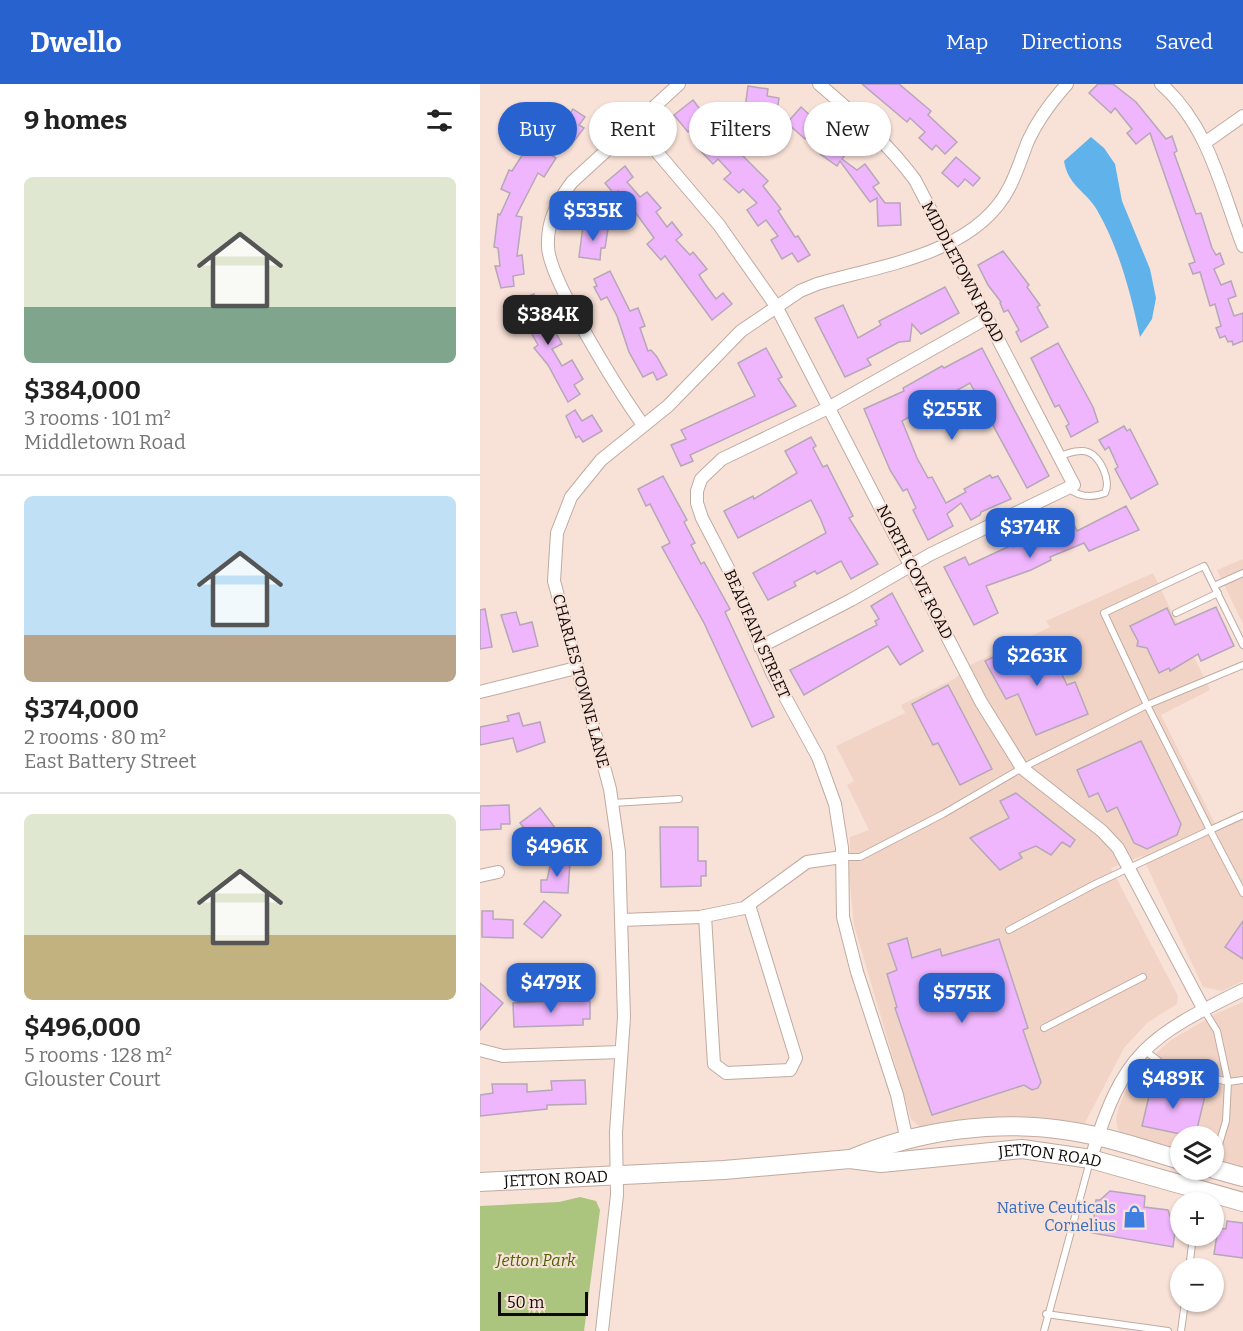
<!DOCTYPE html>
<meta charset="utf-8">
<style>
body{margin:0;font-family:Bitter,serif;background:#f2f2f2;color:#222;height:100vh;display:flex;flex-direction:column;font-size:22px;white-space:nowrap}
*{box-sizing:border-box;margin:0}
p{font-size:20px;color:#767676}
.icon{flex:none;width:33px;height:33px;fill:none;stroke:currentColor;stroke-width:2;stroke-linecap:round;stroke-linejoin:round}
.map{position:relative;flex:1;overflow:hidden}
.sheet{display:flex;flex-direction:column;background:#fff;width:480px}
.sheet>*{flex:none}
.top-card{position:absolute;left:18px;top:18px;width:570px;height:54px;display:flex;gap:12px}
.buttons{position:absolute;left:690px;top:1042px;display:grid;gap:12px}
.buttons a{display:grid;place-items:center;width:54px;height:54px;border-radius:50%;background:#fff;box-shadow:0 2px 4px #0004;font-size:30px}
.scale{position:absolute;left:18px;bottom:15px;width:90px;box-sizing:border-box;padding-left:6px;border:3px solid #100907;border-top:0;font-size:16px;line-height:21px;white-space:nowrap;color:#100907;-webkit-text-stroke:4px #f8e1d7;paint-order:stroke}
.price{position:absolute;translate:-50% -51px;padding:0 14px;border-radius:12px;background:#2862cf;color:#fff;font-size:20px;line-height:39px;filter:drop-shadow(0 2px 3px #0008)}
.price::after{content:'';position:absolute;left:50%;top:36px;width:18px;height:14px;margin-left:-9px;background:inherit;clip-path:polygon(0 0,100% 0,50% 100%)}
.price.active{background:#222;color:#fff}
ul{padding:0;list-style:none}
li{display:grid;align-content:center;gap:12px;height:318px;padding:0 24px}
li+li{border-top:2px solid #e0e0e0}
li span{display:grid;place-items:center;height:186px;border-radius:9px;color:#555}
li>.icon{margin-inline-start:auto}
span .icon{width:108px;height:108px;fill:#fffc;stroke-width:1}
li b{font-size:26px}
h2{display:flex;justify-content:space-between;align-items:center;height:72px;padding:0 24px;font-size:26px}
.tag{padding:0 21px;border-radius:27px;background:#fff;box-shadow:0 2px 4px #0004;font-size:21px;line-height:54px}
.tag.active{background:#2862cf;color:#fff}
header{display:flex;align-items:center;gap:36px;box-sizing:border-box;height:84px;padding:0 30px;background:#2862cf;color:#fff}
header strong{font-size:28px}
nav{display:flex;gap:33px;margin-inline-start:auto;font-size:21px}
main{display:flex;flex:1;min-height:0}
.map>svg:first-child{display:block}
.built{fill:#f2d4c7}
.green{fill:#abc47e}
.water{fill:#60b3ea}
.building{fill:#efb6fd;stroke:#b5a7b8;stroke-width:1.5}
.lines{fill:none;stroke-linecap:round;stroke-linejoin:round}
.lane-casing{stroke:#c0aba1;stroke-width:8}
.street-casing{stroke:#c0aba1;stroke-width:14}
.secondary-casing{stroke:#c0aba1;stroke-width:20}
.lane{stroke:#fff;stroke-width:6}
.street{stroke:#fff;stroke-width:12}
.secondary{stroke:#fff;stroke-width:18}
.labels{text-anchor:middle;dominant-baseline:central;stroke-width:4.5;stroke-linejoin:round;paint-order:stroke}
.street-label{font-size:16px;fill:#100907;stroke:#f8e1d7}
.shop-label{font-size:16px;fill:#366cbe;stroke:#f8e1d7;text-anchor:end}
.park-label{font-size:16px;font-style:italic;fill:#496100;stroke:#f8e1d7}
</style>
<header>
<strong>Dwello</strong>
<nav><a>Map</a><a>Directions</a><a>Saved</a></nav>
</header>
<main>
<section class="sheet">
<h2>9 homes<svg class="icon" aria-label="filters" viewBox="0 0 24 24"><path d="M4 7h16M4 17h16"/><circle cx="9" cy="7" r="2"/><circle cx="15" cy="17" r="2"/></svg></h2>
<ul>
<li><span style="background:linear-gradient(#dfe7d0 70%,#7fa58c 0)"><svg class="icon" aria-label="home" viewBox="0 0 24 24"><path d="M3 11l9-7 9 7M6 9v11h12V9"/></svg></span><div><b>$384,000</b><p>3 rooms · 101 m²</p><p>Middletown Road</p></div></li>
<li><span style="background:linear-gradient(#bfe0f5 75%,#b9a48a 0)"><svg class="icon" aria-label="home" viewBox="0 0 24 24"><path d="M3 11l9-7 9 7M6 9v11h12V9"/></svg></span><div><b>$374,000</b><p>2 rooms · 80 m²</p><p>East Battery Street</p></div></li>
<li><span style="background:linear-gradient(#dfe7d0 65%,#c2b280 0)"><svg class="icon" aria-label="home" viewBox="0 0 24 24"><path d="M3 11l9-7 9 7M6 9v11h12V9"/></svg></span><div><b>$496,000</b><p>5 rooms · 128 m²</p><p>Glouster Court</p></div></li>
</ul>
</section>
<div class="map">
<svg width="763" height="1247" viewBox="0 0 763 1247">
<rect width="100%" height="100%" fill="#f8e1d7"/>
<g class="built">
<path d="M763,475v65l-26,-54z"/>
<path d="M673,489l57,117 -49,25 54,109 28,-13v170l-21,10 -19,-4 -61,-131 -31,12 67,128 -1,8 -30,19 -23,25 -39,75 -101,-2 -62,8 -11,-10 -57,-194 -5,-51 1,-37 19,-7 -22,-45 7,-4 -18,-35 69,-33 -4,-8 53,-26 18,-15 78,-37 -4,-6z"/>
<path d="M763,918v166l-29,-8v-23h-34v15l-48,-13 -14,-9 -2,-10 3,-13 10,-25 12,-15 30,-27 46,-27z"/>
</g>
<path class="green" d="M100,1113l16,4 4,9 -16,121h-104v-125l79,-4z"/>
<path class="water" d="M611,53l13,11 11,16 7,37 28,68 6,29 -4,21 -12,18c-9,-43 -21,-89 -43,-127 -11,-19 -29,-24 -33,-49z"/>
<g class="building">
<path d="M382,0h37l32,27 -3,4 29,27 -12,12 -9,-9 -4,5 -13,-12 6,-6 -15,-14 -3,4z"/>
<path d="M618,0h15l23,18 30,37 6,-3 5,15 -3,2 22,61 5,-1 11,35 4,7 4,-2 4,11 -10,5 7,16 10,-4 5,15 -8,3 6,17 9,-3v28l-10,4 -1,-4 -4,1 -3,-6 -5,2 -4,-10 5,-2 -6,-22 -5,2 -10,-34 -7,2 -4,-10 6,-2 -45,-129 -14,11 -9,-11 5,-4 -17,-21 -4,5 -22,-20z"/>
<path d="M268,2l20,3 -1,7 12,2 -2,14 -32,-4z"/>
<path d="M213,16l31,41 2,-2 42,42 -5,5 18,23 -3,2 17,26 3,-1 12,19 -12,7 -6,-9 -10,6 -11,-19 7,-4 -12,-16 -8,6 -11,-16 10,-7 -14,-14 -4,4 -15,-14 7,-6 -13,-14 -5,5 -14,-15 10,-9 -12,-15 -9,7 -14,-17z"/>
<path d="M321,23l32,29 2,-2 16,13 -9,12 15,11 8,-6 14,19 -6,4 12,16h15l1,22 -23,1 -1,-28 -7,4 -30,-41 -3,5 -17,-12 5,-7 -15,-13 -5,5 -18,-16z"/>
<path d="M93,25l12,8 -6,8 5,3 -13,17 -15,-11z"/>
<path d="M56,50l17,11 -5,8 8,5 -12,19 -6,-4 -22,43 6,1 -5,39 5,-1 2,19 -11,2 1,10 -13,2 -6,-22h5l-2,-18 -4,-1 4,-33 2,1 10,-22 -9,-4 8,-19 3,1z"/>
<path d="M476,73l24,21 -7,8 -8,-7 -7,8 -16,-14z"/>
<path d="M145,82l8,11 -6,5 13,15 7,-5 14,16 -5,4 11,15 5,-5 10,13 -6,5 14,15 3,-3 14,17 -8,6 6,9 11,15 7,-6 9,11 -20,16 -47,-64 -4,4 -14,-16 7,-6 -24,-33 -12,-14 -4,3 -9,-11z"/>
<path d="M103,142l25,3 -3,19h-4l-1,12 -21,-3z"/>
<path d="M523,167l26,34 -2,2 13,18 -3,2 11,20 -27,15 -5,-10 3,-2 -11,-20 -4,2 -4,-9 1,-1 -13,-17 -10,-20z"/>
<path d="M130,187l20,40 8,-3 7,18 -5,2 8,23 3,-1 6,7 10,18 -10,5 -4,-8 -10,5 -14,-25 -12,-36 -10,-19 -6,3 -7,-13 3,-1 -3,-7z"/>
<path d="M465,203l14,26 -38,21 -9,-10 -2,17 -11,1 -32,17 4,6 -26,12 -30,-59 28,-13 15,33 23,-13 -2,-4z"/>
<path d="M54,210l8,18 -8,4 8,18 11,-6 9,16 -10,5 10,17 10,-6 11,19 -9,6 6,9 -12,8 -20,-37 -14,-17 4,-3 -9,-16 -7,4 -5,-10 4,-2 -9,-19z"/>
<path d="M578,259l35,64 5,15 -27,15 -5,-11 3,-2 -10,-19 -4,2 -24,-49z"/>
<path d="M286,264l16,29 -4,2 18,27 -106,49 3,6 -12,5 -10,-21 15,-6 -5,-9 74,-34 -17,-33z"/>
<path d="M502,264l67,128 -22,12 -57,-105 -68,38 15,37 11,20 4,-1 14,26 20,-11 -2,-3 26,-14 2,3 6,-2 13,23 -30,13 -1,3 -9,5 -10,-17 -14,11 6,12 -25,14 -15,-30 3,-2 -9,-19 -4,2 -13,-21 -26,-61 40,-18 -1,-3 39,-22 2,2z"/>
<path d="M95,326l7,11 10,-6 10,16 -19,11 -4,-6 -3,2 -10,-22z"/>
<path d="M644,342l3,5 3,-2 28,55 -27,15 -16,-30 3,-2 -9,-20 -4,3 -6,-10z"/>
<path d="M331,353l5,9 -3,2 10,19 4,-2 26,51 -4,2 29,46 -27,15 -10,-18 -24,13 -2,-3 -21,11 2,4 -28,14 -15,-27 73,-40 -5,-13 -10,-20 -73,38 -14,-27 29,-15 1,3 43,-26 -12,-22z"/>
<path d="M183,392l24,44 -3,2 11,21 -4,2 10,19 3,-2 26,47 -5,3 49,105 -22,10 -48,-104 -42,-76 8,-4 -20,-39 -4,2 -8,-17z"/>
<path d="M646,422l13,24 -50,21 -5,-8 -34,14 1,3 -20,10 -45,16 12,27 -24,12 -30,-58 21,-10 4,8 43,-20 1,2 58,-29 6,13z"/>
<path d="M412,509l31,58 -23,14 -12,-19 -84,49 -14,-25 87,-45 -2,-4 4,-2 -8,-13z"/>
<path d="M736,523l18,39 -33,15 -3,-7 -28,17 -1,-3 -10,5 -12,-25 -10,-2 1,-5 -8,-15 37,-18 8,17z"/>
<path d="M5,525l7,38 -12,2v-39z"/>
<path d="M36,528l4,13 12,-3 6,24 -25,6 -12,-37z"/>
<path d="M551,555l9,20 12,-6 15,32 8,-3 13,32 -52,21 -18,-41 -12,5 -21,-38z"/>
<path d="M468,601l44,84 -32,16 -22,-42 -5,2 -21,-41z"/>
<path d="M39,629l4,13 17,-4 5,20 -28,10 -4,-14 -33,7v-18l29,-6 -2,-5z"/>
<path d="M661,657l40,83 -4,11 -30,14 -13,-6 -17,-36 -10,5 -9,-19 -9,4 -12,-27z"/>
<path d="M536,709l59,47 -5,7 -8,-5 -11,13 -15,-9 -17,7 3,5 -22,12 -30,-32 39,-20 -9,-17z"/>
<path d="M29,721l1,19h-9v5l-21,1v-24z"/>
<path d="M60,724l19,25 -19,15 -20,-25z"/>
<path d="M180,743h38v34h8v15h-5v10l-40,1z"/>
<path d="M71,778h19l-2,31 -27,-1v-12h6z"/>
<path d="M64,817l17,14 -19,23 -18,-14z"/>
<path d="M2,827h11v8l20,1v18l-31,-1z"/>
<path d="M763,837v38l-18,-12z"/>
<path d="M427,854l5,20 28,-9 2,7 57,-17 29,89 -5,2 18,52 -3,6 -6,2 -8,-5 -92,30 -37,-107 2,-1 -10,-33 10,-4 -9,-26z"/>
<path d="M0,899l23,20 -23,27z"/>
<path d="M78,917h32v18h-7v6l-69,2 -1,-24z"/>
<path d="M105,996l1,24 -39,1v4l-67,7v-21l13,-2 -1,-9h35v8l25,-2 -1,-9z"/>
<path d="M672,999l53,13 -10,41 -53,-11z"/>
<path d="M630,1107l35,5 -1,11 24,3 4,12 4,1 -3,24 -81,-14 4,-33h4z"/>
<path d="M747,1137l16,2v35l-29,-4 4,-26 8,1z"/>
</g>
<g class="lines">
<defs>
<g id="lane">
<path d="M580,372c9,-3 19,-7 28,-4 13,5 23,29 17,41 -13,5 -26,4 -37,-5"/>
<path d="M734,502l29,-13"/>
<path d="M696,529l42,-20"/>
<path d="M763,581l-96,40 63,125 33,-15"/>
<path d="M133,719l66,-4"/>
<path d="M362,773h18l83,-43 79,-46 125,-63 -43,-92 100,-47 39,79"/>
<path d="M529,846l86,-46 115,-54 33,63"/>
<path d="M564,944l99,-51"/>
<path d="M664,966l20,15 64,17 -11,-51 -13,-21"/>
<path d="M734,1077l12,-40 2,-39 15,-2"/>
<path d="M709,1185l4,-33"/>
<path d="M566,1230l122,17"/>
<path d="M564,1247l46,-170"/>
<path d="M701,1247l4,-29"/>
</g>
<g id="street">
<path d="M681,0c48,42 60,105 82,162"/>
<path d="M154,41l85,100 57,81 205,396 41,66 80,63 16,17 86,162"/>
<path d="M726,58l37,-26"/>
<path d="M163,341c-22,-31 -95,-146 -95,-179 -1,-25 9,-44 24,-64l107,-98"/>
<path d="M280,563l91,-47 80,-46 143,-69 -159,-305c-27,-37 -61,-66 -96,-96"/>
<path d="M0,608l96,-24"/>
<path d="M0,792l18,-4"/>
<path d="M225,832l9,148 12,9 64,-3 6,-12 -47,-153"/>
<path d="M142,836l78,-3 44,-9 63,-46 35,-5"/>
<path d="M0,966l23,6 118,-4"/>
<path d="M427,1057l-10,-46 -40,-123 -14,-55 -1,-69 -7,-44 -17,-47 -46,-84 -42,-101 -28,-54 -5,-15v-12l4,-12 21,-20 106,-51 159,-90"/>
<path d="M611,1075c31,-106 56,-122 152,-169"/>
<path d="M122,1247l15,-136 -1,-63 8,-115 -5,-165 -9,-63 -56,-208 3,-48 14,-36 30,-37 67,-54 73,-75 59,-40 17,-7c65,-19 158,-30 192,-96 8,-15 13,-32 19,-47 10,-22 23,-39 39,-57"/>
</g>
<g id="secondary">
<path d="M371,1075c66,-29 148,-40 219,-28 38,6 74,18 110,29"/>
<path d="M734,1085l29,8"/>
<path id="s1" d="M0,1098l244,-12 126,-11 31,4 141,-14 69,10 152,43"/>
</g>
</defs>
<use href="#lane" class="lane-casing"/>
<use href="#street" class="street-casing"/>
<use href="#secondary" class="secondary-casing"/>
<use href="#lane" class="lane"/>
<use href="#street" class="street"/>
<use href="#secondary" class="secondary"/>
</g>
<defs>
<symbol id="shop-bare" viewBox="-9 -9 18 18"><path d="M-5-2.5h2.3a2.7 3.5 0 0 1 5.4 0H5L5.5 6h-11ZM-1.5-2.5h3a1.5 2.3 0 0 0-3 0Z" fill="#3f7fe0" stroke="#f8e1d7" stroke-width="2.5" paint-order="stroke"/></symbol>
</defs>
<g fill-rule="evenodd">
<use href="#shop-bare" x="638" y="1116" width="33" height="33"/>
</g>
<g class="labels">
<g class="street-label">
<text transform="translate(483 188) rotate(62)">MIDDLETOWN ROAD</text>
<text transform="translate(435 488) rotate(63)">NORTH COVE ROAD</text>
<text transform="translate(277 550) rotate(66)">BEAUFAIN STREET</text>
<text transform="translate(101 597) rotate(75)">CHARLES TOWNE LANE</text>
<text stroke="none"><textPath href="#s1" startOffset="572">JETTON ROAD</textPath></text>
<text stroke="none"><textPath href="#s1" startOffset="76">JETTON ROAD</textPath></text>
</g>
<g class="shop-label">
<text x="636" y="1123">Native Ceuticals<tspan x="636" dy="18">Cornelius</tspan></text>
</g>
<g class="park-label">
<text x="56" y="1176">Jetton Park</text>
</g>
</g>
</svg>
<div class="buttons">
<a><svg class="icon" aria-label="layers" viewBox="0 0 24 24"><path d="M12 4l9 5-9 5-9-5zM3 14l9 5 9-5"/></svg></a>
<a>+</a>
<a>−</a>
</div>
<div class="scale">50 m</div>
<b class="price" style="left:113px;top:158px">$535K</b>
<b class="price active" style="left:68px;top:262px">$384K</b>
<b class="price" style="left:472px;top:357px">$255K</b>
<b class="price" style="left:550px;top:475px">$374K</b>
<b class="price" style="left:557px;top:603px">$263K</b>
<b class="price" style="left:77px;top:794px">$496K</b>
<b class="price" style="left:71px;top:930px">$479K</b>
<b class="price" style="left:482px;top:940px">$575K</b>
<b class="price" style="left:693px;top:1026px">$489K</b>
<div class="top-card">
<a class="tag active">Buy</a>
<a class="tag">Rent</a>
<a class="tag">Filters</a>
<a class="tag">New</a>
</div>
</div>
</main>
